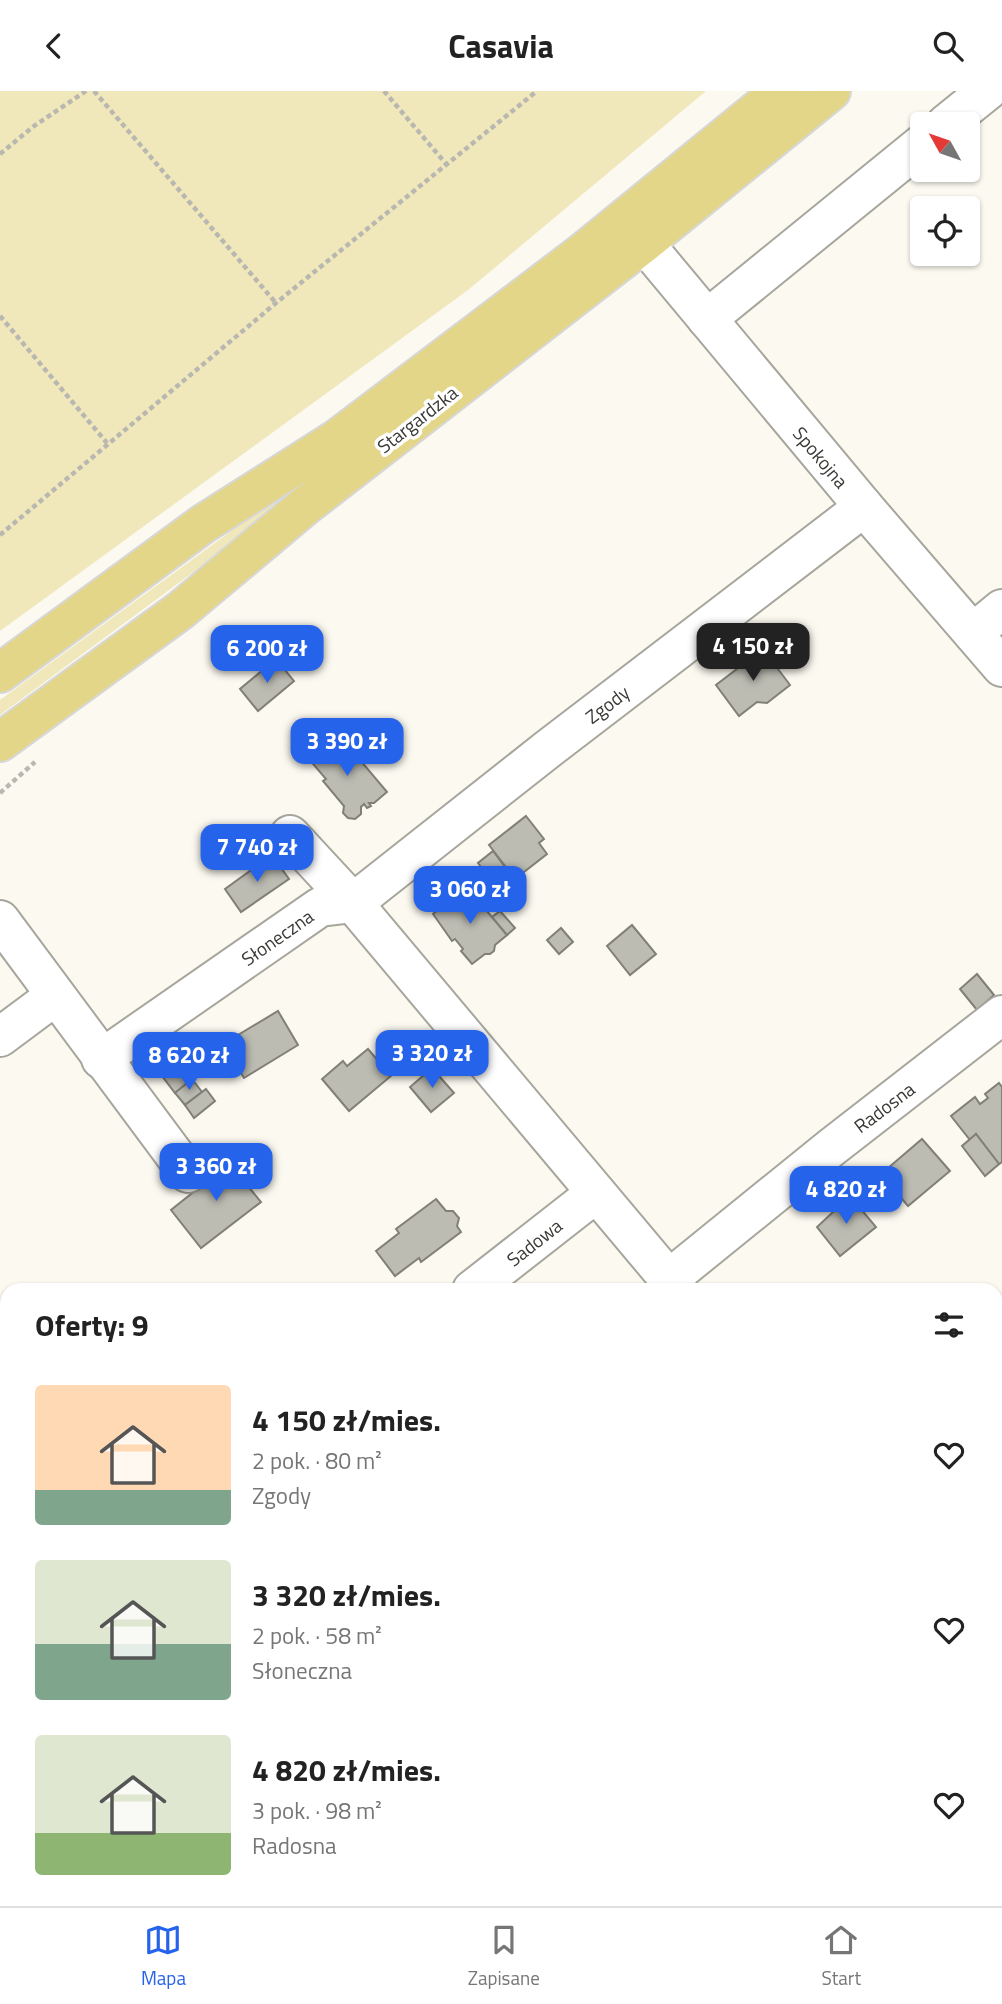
<!DOCTYPE html>
<html lang="pl">
<meta charset="utf-8">
<style>
body{margin:0;font-family:"Titillium Web",sans-serif;background:#f2f2f2;color:#222;height:100vh;display:flex;flex-direction:column;font-size:26px;white-space:nowrap}
*{box-sizing:border-box;margin:0}
p{font-size:23px;color:#767676}
.icon{flex:none;width:38px;height:38px;fill:none;stroke:currentColor;stroke-width:2;stroke-linecap:round;stroke-linejoin:round}
.map{position:relative;flex:1;overflow:hidden}
.panel{position:absolute;left:0px;top:1192px;width:1003px;height:625px;display:flex;flex-direction:column;background:#fff;border-radius:21px 21px 0 0;box-shadow:0 2px 5px #0004}
.panel>*{flex:none}
.needle{width:46px;rotate:310deg}
.controls{position:absolute;left:910px;top:21px;display:grid;gap:14px}
.controls a{display:grid;place-items:center;width:70px;height:70px;border-radius:7px;background:#fff;box-shadow:0 2px 5px #0004;font-size:35px}
.price{position:absolute;translate:-50% -60px;padding:0 16px;border-radius:14px;background:#2563eb;color:#fff;font-size:23px;line-height:46px;filter:drop-shadow(0 2px 4px #0008)}
.price::after{content:'';position:absolute;left:50%;top:42px;width:21px;height:16px;margin-left:-10px;background:inherit;clip-path:polygon(0 0,100% 0,50% 100%)}
.price.selected{background:#222;color:#fff}
ul{padding:0;list-style:none}
li{display:flex;align-items:center;gap:21px;height:175px;padding:0 35px}
li span{display:grid;place-items:center;flex:none;width:196px;height:140px;border-radius:7px;color:#555}
li>.icon{margin-inline-start:auto}
span .icon{width:84px;height:84px;fill:#fffc;stroke-width:1}
li b{font-size:30px}
h2{display:flex;justify-content:space-between;align-items:center;height:84px;padding:0 35px;font-size:30px}
header{display:flex;justify-content:space-between;align-items:center;height:91px;padding:0 35px;background:#fff;font-size:32px;font-weight:700}
.dock{display:flex;justify-content:space-around;align-items:center;height:98px;border-top:2px solid #e0e0e0;background:#fff;font-size:19px;color:#767676}
.dock a{display:grid;justify-items:center;gap:4px}
.dock .selected{color:#2563eb}
.map>svg:first-child{display:block}
.green{fill:#f0e7bb}
.building{fill:#bdbcb3;stroke:#818077;stroke-width:2}
.lines{fill:none;stroke-linecap:round;stroke-linejoin:round}
.minor-casing{stroke:#a7a69d;stroke-width:42}
.major-casing{stroke:#d7d7d7;stroke-width:42}
.path{stroke:#b9b8b0;stroke-width:4.5;stroke-dasharray:5 3.5;stroke-linecap:butt}
.minor{stroke:#fff;stroke-width:38}
.major{stroke:#e4d689;stroke-width:38}
.labels{text-anchor:middle;dominant-baseline:central;stroke-width:7;stroke-linejoin:round;paint-order:stroke}
.street-label{font-size:19px;fill:#393935;stroke:#fff}
</style>
<header><svg class="icon" aria-label="back" viewBox="0 0 24 24"><path d="M15 5l-7 7 7 7"/></svg>Casavia<svg class="icon" aria-label="search" viewBox="0 0 24 24"><circle cx="10" cy="10" r="6"/><path d="M15 15l6 6"/></svg></header>
<div class="map">
<svg width="1002" height="1815" viewBox="0 0 1002 1815">
<rect width="100%" height="100%" fill="#fbf9f0"/>
<g class="green">
<path d="M0,0h706l-238,199 -468,341z"/>
<path d="M330,368l7,7 -337,249v-15z"/>
</g>
<g class="building">
<path d="M763,558l27,36 -23,18 -10,-1 -18,14 -23,-31z"/>
<path d="M276,568l18,22 -36,30 -18,-22z"/>
<path d="M334,645l17,21 4,-3 32,38 -13,11h-5l2,3 -4,2 -3,-4 -3,3v7l-6,5 -7,-1 -5,-5 1,-7 -21,-25 3,-2 -18,-21z"/>
<path d="M526,725l18,23 -5,4 8,11 -32,25 -26,-34z"/>
<path d="M493,760l15,20 -15,11 -15,-19z"/>
<path d="M272,764l17,24 -48,33 -16,-23z"/>
<path d="M463,797l11,12 2,-2 31,37 -12,10 -1,6 -4,3h-5l-13,10 -11,-13 2,-2 -8,-10 -3,2 -19,-27z"/>
<path d="M500,820l15,17 -8,7 -15,-18z"/>
<path d="M632,834l24,29 -26,21 -23,-29z"/>
<path d="M561,837l12,14 -14,12 -12,-14z"/>
<path d="M977,883l17,21 -17,15 -17,-21z"/>
<path d="M278,920l20,34 -54,33 -21,-34z"/>
<path d="M171,950l27,34 -23,18 -26,-34z"/>
<path d="M368,958l23,27 -42,35 -27,-32 21,-18 4,5z"/>
<path d="M432,977l22,25 -23,19 -21,-25z"/>
<path d="M192,988l10,13 -17,13 -10,-12z"/>
<path d="M999,992l3,4v75l-3,2 -23,-30 -6,6 -19,-24 24,-19 5,7 8,-6 -3,-4z"/>
<path d="M206,998l9,12 -21,17 -9,-13z"/>
<path d="M976,1043l23,30 -14,12 -23,-30z"/>
<path d="M922,1048l28,32 -42,35 -27,-32z"/>
<path d="M224,1066l37,45 -60,46 -30,-38 35,-28 -5,-7z"/>
<path d="M850,1105l26,31 -36,29 -23,-29z"/>
<path d="M436,1108l10,12h7l6,7 -2,8 4,6 -40,30 -2,-4 -24,18 -19,-25 23,-18 -3,-4z"/>
<path d="M0,1358l7,13v94l-7,4z"/>
<path d="M760,1810h39l-7,5h-28z"/>
</g>
<g class="lines">
<defs>
<g id="minor">
<path d="M946,33l41,-33"/>
<path d="M644,152l220,264 138,160"/>
<path d="M707,228l215,-175"/>
<path d="M973,542l29,-24"/>
<path d="M290,744l63,68 325,387"/>
<path d="M353,812l195,-154 316,-242"/>
<path d="M0,829l188,253"/>
<path d="M0,946l55,-41"/>
<path d="M101,968l219,-152 33,-4"/>
<path d="M669,1188l163,-132 170,-132"/>
<path d="M472,1199l124,-97"/>
<path d="M0,1297l7,5"/>
<path d="M0,1496l7,-4"/>
<path d="M996,1567l6,7"/>
<path d="M0,1628l7,-4"/>
<path d="M459,1810l6,5"/>
</g>
<g id="major">
<path d="M0,582l203,-149 134,-85 244,-185 200,-163"/>
<path d="M0,651l181,-132 124,-104 339,-263 187,-152"/>
</g>
</defs>
<use href="#minor" class="minor-casing"/>
<use href="#major" class="major-casing"/>
<g class="path">
<path d="M94,0l182,212"/>
<path d="M384,0l63,74"/>
<path d="M0,63l34,-28 52,-35"/>
<path d="M0,225l107,127"/>
<path d="M0,444l276,-232 261,-212"/>
<path d="M0,702l35,-31"/>
</g>
<use href="#minor" class="minor"/>
<use href="#major" class="major"/>
</g>
<g class="labels">
<g class="street-label">
<text transform="translate(417 328) rotate(-38)">Stargardzka</text>
<text transform="translate(821 366) rotate(50)">Spokojna</text>
<text transform="translate(607 613) rotate(-37)">Zgody</text>
<text transform="translate(277 846) rotate(-35)">Słoneczna</text>
<text transform="translate(884 1016) rotate(-37)">Radosna</text>
<text transform="translate(534 1151) rotate(-38)">Sadowa</text>
</g>
</g>
</svg>
<div class="controls">
<a><svg class="needle" viewBox="-14 -14 28 28"><path d="M0-13l5 13h-10z" fill="#e53935"/><path d="M0 13l5-13h-10z" fill="#767676"/></svg></a>
<a><svg class="icon" aria-label="locate" viewBox="0 0 24 24"><circle cx="12" cy="12" r="6"/><path d="M12 2v4M12 18v4M2 12h4M18 12h4"/></svg></a>
</div>
<b class="price selected" style="left:753px;top:592px">4 150 zł</b>
<b class="price" style="left:267px;top:594px">6 200 zł</b>
<b class="price" style="left:347px;top:687px">3 390 zł</b>
<b class="price" style="left:257px;top:793px">7 740 zł</b>
<b class="price" style="left:470px;top:835px">3 060 zł</b>
<b class="price" style="left:432px;top:999px">3 320 zł</b>
<b class="price" style="left:189px;top:1001px">8 620 zł</b>
<b class="price" style="left:216px;top:1112px">3 360 zł</b>
<b class="price" style="left:846px;top:1135px">4 820 zł</b>
<section class="panel">
<h2>Oferty: 9<svg class="icon" aria-label="filters" viewBox="0 0 24 24"><path d="M4 7h16M4 17h16"/><circle cx="9" cy="7" r="2"/><circle cx="15" cy="17" r="2"/></svg></h2>
<ul>
<li><span style="background:linear-gradient(#ffd9b3 75%,#7fa58c 0)"><svg class="icon" aria-label="home" viewBox="0 0 24 24"><path d="M3 11l9-7 9 7M6 9v11h12V9"/></svg></span><div><b>4 150 zł/mies.</b><p>2 pok. · 80 m²</p><p>Zgody</p></div><svg class="icon" aria-label="heart" viewBox="0 0 24 24"><path d="M12 20l-8-8c-3-5 5-10 8-4 3-6 11-1 8 4z"/></svg></li>
<li><span style="background:linear-gradient(#dfe7d0 60%,#7fa58c 0)"><svg class="icon" aria-label="home" viewBox="0 0 24 24"><path d="M3 11l9-7 9 7M6 9v11h12V9"/></svg></span><div><b>3 320 zł/mies.</b><p>2 pok. · 58 m²</p><p>Słoneczna</p></div><svg class="icon" aria-label="heart" viewBox="0 0 24 24"><path d="M12 20l-8-8c-3-5 5-10 8-4 3-6 11-1 8 4z"/></svg></li>
<li><span style="background:linear-gradient(#dfe7d0 70%,#8fb573 0)"><svg class="icon" aria-label="home" viewBox="0 0 24 24"><path d="M3 11l9-7 9 7M6 9v11h12V9"/></svg></span><div><b>4 820 zł/mies.</b><p>3 pok. · 98 m²</p><p>Radosna</p></div><svg class="icon" aria-label="heart" viewBox="0 0 24 24"><path d="M12 20l-8-8c-3-5 5-10 8-4 3-6 11-1 8 4z"/></svg></li>
</ul>
</section>
</div>
<nav class="dock">
<a class="selected"><svg class="icon" aria-label="map" viewBox="0 0 24 24"><path d="M3 6l6-2 6 2 6-2v14l-6 2-6-2-6 2zM9 4v14M15 6v14"/></svg>Mapa</a>
<a><svg class="icon" aria-label="saved" viewBox="0 0 24 24"><path d="M7 4h10v16l-5-4-5 4z"/></svg>Zapisane</a>
<a><svg class="icon" aria-label="home" viewBox="0 0 24 24"><path d="M3 11l9-7 9 7M6 9v11h12V9"/></svg>Start</a>
</nav>
